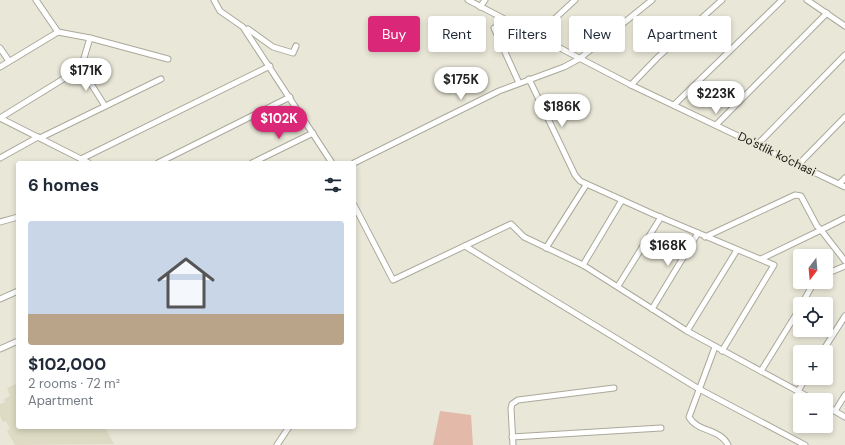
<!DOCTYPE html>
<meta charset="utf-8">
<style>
body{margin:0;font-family:"DM Sans",sans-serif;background:#f2f2f3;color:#1f2937;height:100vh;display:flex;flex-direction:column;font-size:15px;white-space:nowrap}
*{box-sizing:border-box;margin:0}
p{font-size:13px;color:#747a83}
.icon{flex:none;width:22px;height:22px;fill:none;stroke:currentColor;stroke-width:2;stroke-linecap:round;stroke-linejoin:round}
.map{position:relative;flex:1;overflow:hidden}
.panel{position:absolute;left:16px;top:161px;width:340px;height:268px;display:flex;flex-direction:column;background:#fff;border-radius:4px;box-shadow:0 2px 6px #0003}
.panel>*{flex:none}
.hud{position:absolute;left:368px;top:16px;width:380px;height:36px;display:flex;gap:8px}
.needle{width:26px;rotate:196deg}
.tools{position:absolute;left:793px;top:249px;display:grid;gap:8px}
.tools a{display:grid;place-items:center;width:40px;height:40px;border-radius:4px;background:#fff;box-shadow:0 2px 6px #0003;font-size:20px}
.price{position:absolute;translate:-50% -34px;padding:0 9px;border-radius:14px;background:#fff;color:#222;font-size:13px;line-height:26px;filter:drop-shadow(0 1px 2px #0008)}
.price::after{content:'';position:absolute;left:50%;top:24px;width:12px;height:9px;margin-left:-6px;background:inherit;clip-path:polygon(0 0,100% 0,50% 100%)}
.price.on{background:#db2777;color:#fff}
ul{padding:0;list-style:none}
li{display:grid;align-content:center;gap:8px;height:212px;padding:0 12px}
li span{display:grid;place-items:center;height:124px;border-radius:4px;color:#555}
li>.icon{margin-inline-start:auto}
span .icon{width:72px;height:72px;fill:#fffc;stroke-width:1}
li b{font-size:17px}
h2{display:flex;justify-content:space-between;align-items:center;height:48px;padding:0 12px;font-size:17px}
.chip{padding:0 14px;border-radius:4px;background:#fff;box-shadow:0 2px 6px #0003;font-size:14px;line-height:36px}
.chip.on{background:#db2777;color:#fff}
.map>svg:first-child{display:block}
.built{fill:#dedbc4}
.green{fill:#e3baaa}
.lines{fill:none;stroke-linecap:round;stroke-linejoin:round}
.minor-casing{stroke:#aba99b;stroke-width:7}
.minor{stroke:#fff;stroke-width:5}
.labels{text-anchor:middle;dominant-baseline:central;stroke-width:4;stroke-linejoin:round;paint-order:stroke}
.street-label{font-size:12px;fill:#181712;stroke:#e9e7d7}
</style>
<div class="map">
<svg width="845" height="445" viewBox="0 0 845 445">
<rect width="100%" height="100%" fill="#e9e7d7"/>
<path class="built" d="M18,383v44h87l9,17 -99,1 -8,-14 3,-2 -4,-8 -3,1 -3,-6v-12l5,-2 -1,-3 6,-3 -3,-8z"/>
<path class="green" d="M440,411l31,4 2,30h-40z"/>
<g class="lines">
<defs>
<g id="minor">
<path d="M36,0l22,32"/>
<path d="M214,0l6,11 23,16 89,136"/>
<path d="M468,0l163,85 214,102"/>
<path d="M807,0l38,26"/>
<path d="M480,7l5,-7"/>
<path d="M494,28l25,55"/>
<path d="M248,29l25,18 20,6 3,-7"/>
<path d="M536,36l39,-36"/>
<path d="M0,48l9,13"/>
<path d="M0,67l58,-35 32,6 78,21"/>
<path d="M81,68l24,38"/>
<path d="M529,79l46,96 5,6 73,33 121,51 -52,86"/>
<path d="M631,85l27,-28 64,-57"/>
<path d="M674,105l108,-105"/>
<path d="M0,118l81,-50 9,-30"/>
<path d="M0,118l89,45"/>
<path d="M716,125l111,-112"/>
<path d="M40,138l121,-59"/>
<path d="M758,144l87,-89"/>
<path d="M0,158l38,-21"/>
<path d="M81,159l189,-93"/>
<path d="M158,163l132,-66"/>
<path d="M252,163l61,-30"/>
<path d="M354,163l145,-72 65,-24 15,-8 73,-59"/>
<path d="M799,164l46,-47"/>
<path d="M839,184l6,-6"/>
<path d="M354,205l39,75 118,-56 13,13 59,28 104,66 127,69"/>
<path d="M845,218l-24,12 24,31"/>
<path d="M0,222l18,-5"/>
<path d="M705,237l90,-42 6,1 16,30 4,4 -60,29"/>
<path d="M465,246l234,143 106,56"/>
<path d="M546,248l40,-63"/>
<path d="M583,265l39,-65"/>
<path d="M826,274l19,-8"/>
<path d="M618,286l43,-69"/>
<path d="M0,299l18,-8"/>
<path d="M802,304l12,-22"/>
<path d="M652,309l46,-76"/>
<path d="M687,331l50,-81"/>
<path d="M715,347l-26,70c8,15 32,12 39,28"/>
<path d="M0,349l18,-8"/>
<path d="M822,352l23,-36"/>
<path d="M761,371l39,-63"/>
<path d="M798,391l8,-13"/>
<path d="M826,406l19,11"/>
<path d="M835,411l10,-16"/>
<path d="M512,437l149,-9"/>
<path d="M277,445l12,-18"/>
<path d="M513,445l-2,-37 1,-4 6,-4 96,-12"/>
</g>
</defs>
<use href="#minor" class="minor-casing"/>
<use href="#minor" class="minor"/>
</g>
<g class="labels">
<g class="street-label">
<text transform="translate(777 154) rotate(26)">Do'stlik ko'chasi</text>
</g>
</g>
</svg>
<div class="tools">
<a><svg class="needle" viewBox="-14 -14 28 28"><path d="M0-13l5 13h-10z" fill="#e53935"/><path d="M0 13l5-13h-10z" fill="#747a83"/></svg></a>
<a><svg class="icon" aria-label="locate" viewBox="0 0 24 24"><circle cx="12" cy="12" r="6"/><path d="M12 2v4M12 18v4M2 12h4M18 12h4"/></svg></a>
<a>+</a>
<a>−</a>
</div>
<b class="price" style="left:86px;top:92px">$171K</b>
<b class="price" style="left:461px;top:101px">$175K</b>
<b class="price" style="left:716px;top:115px">$223K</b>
<b class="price" style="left:562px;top:128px">$186K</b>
<b class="price on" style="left:279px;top:140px">$102K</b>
<b class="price" style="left:668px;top:267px">$168K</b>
<div class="hud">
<a class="chip on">Buy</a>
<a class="chip">Rent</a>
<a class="chip">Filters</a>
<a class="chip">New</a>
<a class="chip">Apartment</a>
</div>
<section class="panel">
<h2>6 homes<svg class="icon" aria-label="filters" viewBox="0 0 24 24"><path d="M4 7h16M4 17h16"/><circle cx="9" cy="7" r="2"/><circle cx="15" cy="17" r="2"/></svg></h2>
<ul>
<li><span style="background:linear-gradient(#c9d6e8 75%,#b9a48a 0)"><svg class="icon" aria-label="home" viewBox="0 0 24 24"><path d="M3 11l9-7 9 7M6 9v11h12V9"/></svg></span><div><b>$102,000</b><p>2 rooms · 72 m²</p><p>Apartment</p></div></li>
</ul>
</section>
</div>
